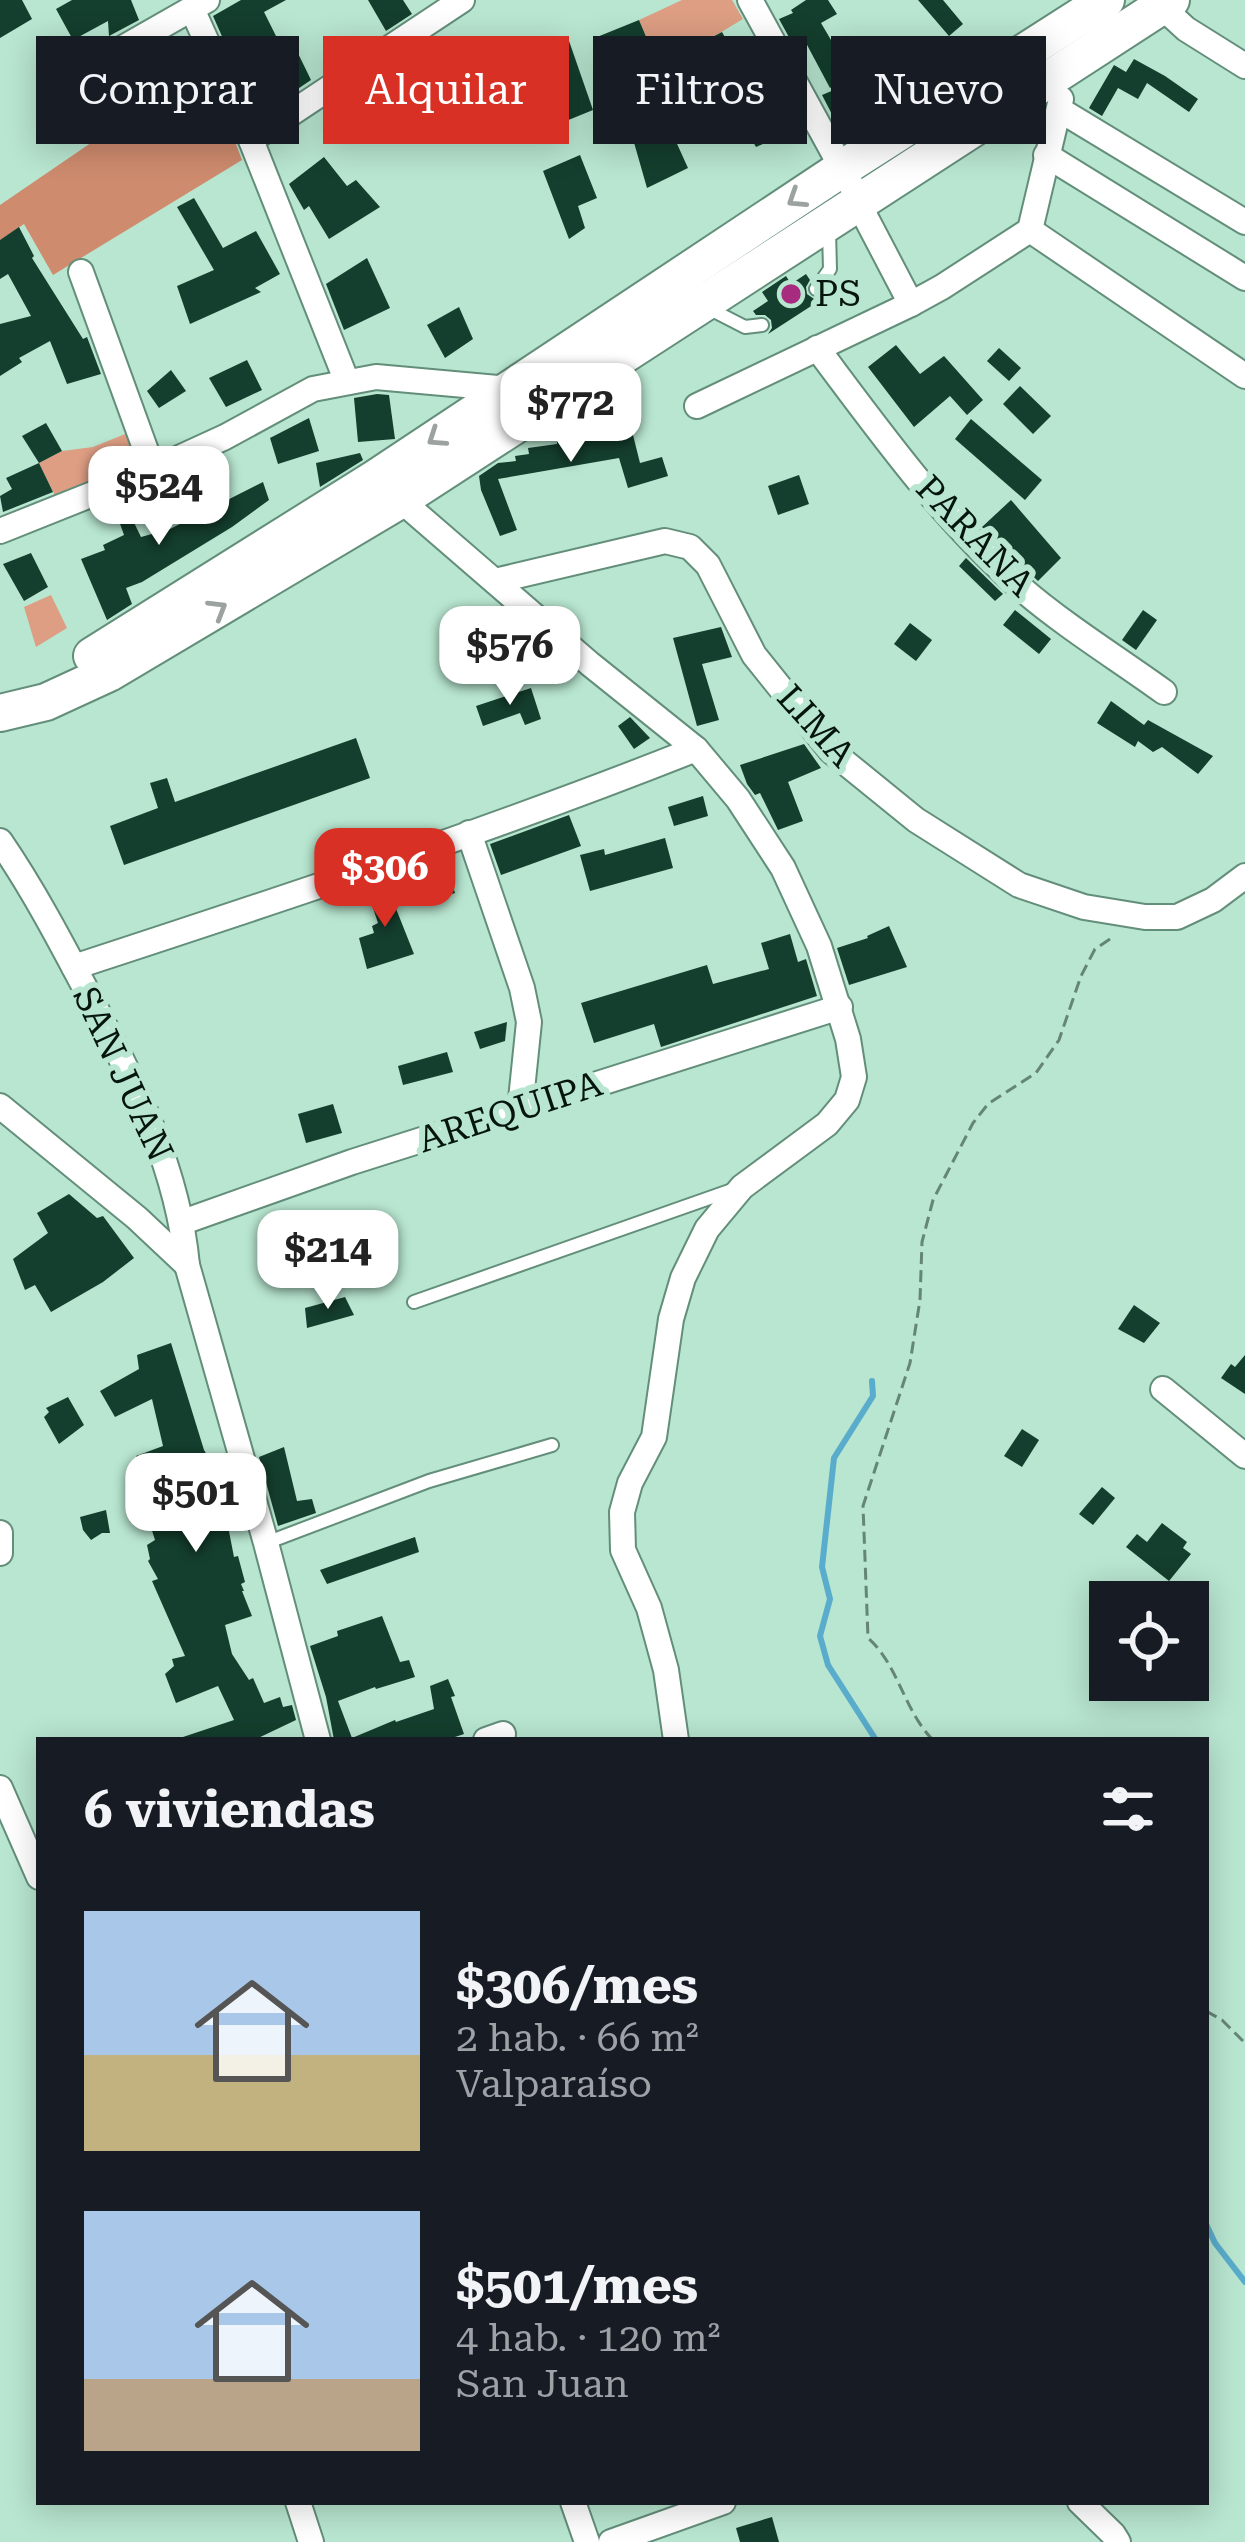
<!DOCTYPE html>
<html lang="es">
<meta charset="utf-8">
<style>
body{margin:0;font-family:"Roboto Serif",serif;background:#20242c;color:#f1f3f6;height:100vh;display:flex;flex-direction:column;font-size:45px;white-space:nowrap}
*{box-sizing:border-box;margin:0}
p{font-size:39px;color:#9ea1a6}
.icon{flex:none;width:66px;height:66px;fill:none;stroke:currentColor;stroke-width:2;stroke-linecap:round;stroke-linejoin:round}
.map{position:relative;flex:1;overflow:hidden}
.drawer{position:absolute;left:36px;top:1737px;width:1173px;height:768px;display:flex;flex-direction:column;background:#171b24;border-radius:0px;box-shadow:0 6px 30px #0003}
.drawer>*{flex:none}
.hud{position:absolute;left:36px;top:36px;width:1173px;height:108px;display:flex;gap:24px}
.tools{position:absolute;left:1089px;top:1581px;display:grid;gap:24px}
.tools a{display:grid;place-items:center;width:120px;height:120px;border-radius:0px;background:#171b24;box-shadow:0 6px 30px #0003;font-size:60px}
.price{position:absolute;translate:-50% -102px;padding:0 27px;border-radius:24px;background:#fff;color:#222;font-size:39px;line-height:78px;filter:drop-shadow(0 3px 6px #0008)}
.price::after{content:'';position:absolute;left:50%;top:72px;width:36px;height:27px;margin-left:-18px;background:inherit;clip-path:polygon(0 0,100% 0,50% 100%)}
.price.current{background:#d93025;color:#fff}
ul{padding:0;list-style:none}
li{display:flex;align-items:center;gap:36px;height:300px;padding:0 48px}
li span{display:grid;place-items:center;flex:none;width:336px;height:240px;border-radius:0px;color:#555}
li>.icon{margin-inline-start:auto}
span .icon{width:144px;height:144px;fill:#fffc;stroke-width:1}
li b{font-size:51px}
h2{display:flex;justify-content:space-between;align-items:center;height:144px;padding:0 48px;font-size:51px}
.pill{padding:0 42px;border-radius:0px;background:#171b24;box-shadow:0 6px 30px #0003;font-size:42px;line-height:108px}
.pill.current{background:#d93025;color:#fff}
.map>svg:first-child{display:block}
.green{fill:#dd9e83}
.forest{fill:#ce8b6e}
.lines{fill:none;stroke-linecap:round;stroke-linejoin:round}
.stream{stroke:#59accb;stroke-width:6}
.building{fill:#143e2d}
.lane-casing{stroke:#638e7a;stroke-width:16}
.street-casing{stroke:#638e7a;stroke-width:28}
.primary-casing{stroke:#638e7a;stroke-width:40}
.path{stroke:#658576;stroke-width:3;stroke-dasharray:12 6;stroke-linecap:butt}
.lane{stroke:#fff;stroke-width:12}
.street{stroke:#fff;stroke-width:24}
.primary{stroke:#fff;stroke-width:36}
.oneway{stroke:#9ba29f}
.poi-dot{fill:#a72b7f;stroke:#b8e6d0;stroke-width:4.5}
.labels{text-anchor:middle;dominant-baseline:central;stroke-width:12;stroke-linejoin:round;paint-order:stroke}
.poi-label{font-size:36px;fill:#06160f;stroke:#b8e6d0;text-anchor:start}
.street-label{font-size:36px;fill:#06160f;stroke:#b8e6d0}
</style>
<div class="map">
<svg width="1245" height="2542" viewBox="0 0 1245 2542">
<rect width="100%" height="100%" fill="#b8e6d0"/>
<g class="green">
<path d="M682,0h50l11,19 -83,50 -21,-49z"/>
<path d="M130,432l9,29 -81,41 -19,-39 23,-12 31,-4z"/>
<path d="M51,595l16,33 -31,19 -12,-40z"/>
</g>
<path class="forest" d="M200,50l42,110 -189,115 -29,-51 -24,16v-35l123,-84 -6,-29z"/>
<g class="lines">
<g class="stream">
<path d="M872,1381l1,15 -39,62 -12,109 8,32 -10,37 8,29 48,75"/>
<path d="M1206,2224l9,19 30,39"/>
</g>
</g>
<g class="building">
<path d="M0,0h22l10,19 -32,19z"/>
<path d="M72,0h59l8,20 -30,16 -1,-15 -35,19 -17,-31z"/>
<path d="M241,0h45l-22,12 18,36 10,-7 19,39 -49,33 -24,-58 -6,4 -19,-43z"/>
<path d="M368,0h35l9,14 -26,17z"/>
<path d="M806,0h22l9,14 -16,9 30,51 -21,14 -24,-45 -10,7 -17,-31 14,-6 -2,-3z"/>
<path d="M918,0h25l20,24 -14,12z"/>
<path d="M639,20l28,66 -14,5 35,77 -41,20 -26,-91 -24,-60z"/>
<path d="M722,32l15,27 3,-2 42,79 -26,11 -42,-73 5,-4 -16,-28z"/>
<path d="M63,38l14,20 -27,17 -14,-21z"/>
<path d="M568,38l25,72 -27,11 -27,-67z"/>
<path d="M908,38l11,17 -21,12 -11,-15z"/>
<path d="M1134,59l31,17 33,23 -9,13 -42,-29 -9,16 -20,-11 -16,28 -13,-8 25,-43 12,7z"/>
<path d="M841,87l9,28 -12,11 -16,-31z"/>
<path d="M580,155l17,43 -19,8 7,22 -16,11 -26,-68z"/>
<path d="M324,157l23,29 9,-6 24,27 -51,32 -20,-33 -5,4 -15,-26z"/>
<path d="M194,198l29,50 33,-17 24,43 -25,14 6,4 -71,32 -13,-38 37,-16 -37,-63z"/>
<path d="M19,227l15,29 -2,2 51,81 4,-2 14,37 -34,10 -17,-43 -31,17 3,4 -22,14v-52l31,-8 -23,-42 -8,5v-39z"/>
<path d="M367,258l23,50 -46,22 -18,-46z"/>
<path d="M806,274l4,6 -4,7 1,7 7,5h8l-54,35 4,-6 -1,-8 -6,-5h-9l-3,-4 15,-10 -6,-9 24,-16 5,8z"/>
<path d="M459,307l14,32 -28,19 -18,-33z"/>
<path d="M896,345l24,29 24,-18 39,44 -16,15 -17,-19 -36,31 -46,-60z"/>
<path d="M999,348l22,20 -12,13 -22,-20z"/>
<path d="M247,360l15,30 -36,17 -17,-29z"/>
<path d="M171,370l15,21 -27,17 -12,-17z"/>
<path d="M1020,386l31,30 -18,18 -30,-30z"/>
<path d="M377,394l12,1 6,44 -37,3 -4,-44z"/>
<path d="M627,411l13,52 22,-6 6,19 -40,12 -9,-30 -121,21 19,51 -17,6 -19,-46 -2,-14 19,-13 18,-2 -1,-5 14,-2 -1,-6 29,-4v-4l54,-7 -3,-18z"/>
<path d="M309,418l10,33 -41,13 -8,-26z"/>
<path d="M971,419l71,61 -17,20 -70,-61z"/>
<path d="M46,423l16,28 -23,12 -17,-27z"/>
<path d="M360,453l3,7 -43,27 -4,-24z"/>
<path d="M39,463l14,29 -50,20 -3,-16 12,-7 -6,-11z"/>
<path d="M799,475l10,29 -31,11 -10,-29z"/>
<path d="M263,482l6,18 -37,27 -90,55 -16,6 6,16 -25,16 -26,-61 24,-9 -2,-5 21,-10 -11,-31 10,-4 18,37 29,-8z"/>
<path d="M1011,500l50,58 -23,23 -56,-54z"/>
<path d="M31,553l17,34 -24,14 -21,-37z"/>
<path d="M966,558l37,36 -8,7 -36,-35z"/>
<path d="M1015,610l36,29 -12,15 -36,-29z"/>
<path d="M1143,610l14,10 -21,30 -14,-10z"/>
<path d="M910,623l22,17 -16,21 -22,-17z"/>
<path d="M721,627l11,30 -30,7 17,56 -22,6 -24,-88z"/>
<path d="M531,688l10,31 -16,6 -5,-12 -37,13 -7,-20z"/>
<path d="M1111,701l33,24 4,-5 65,36 -15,18 -36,-27 -9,5 -15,-11 -3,6 -38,-24z"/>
<path d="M630,717l20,21 -16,11 -16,-23z"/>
<path d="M356,738l14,40 -246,87 -14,-39 48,-18 -8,-25 17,-5 8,24z"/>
<path d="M804,744l17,24 -33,14 15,39 -25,9 -18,-37 -5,2 -8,-11 -7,-19z"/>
<path d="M703,796l5,20 -34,10 -6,-19z"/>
<path d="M569,815l12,31 -80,29 -11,-31z"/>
<path d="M665,838l8,30 -83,23 -10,-36 24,-6 1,6z"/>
<path d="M444,860l11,33 -24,8 -11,-32z"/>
<path d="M389,879l4,11 -4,1 25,63 -47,15 -8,-31 15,-5 -2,-7 6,-3 -12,-36z"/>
<path d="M889,926l18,41 -58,18 -12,-37 31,-10 -1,-2z"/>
<path d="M790,934l8,28 8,-3 11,37 -156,51 -7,-23 -60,19 -13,-40 126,-38 6,19 56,-15 -8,-26z"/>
<path d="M507,1022l-2,19 -25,8 -6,-17z"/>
<path d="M447,1052l6,20 -50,13 -5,-19z"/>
<path d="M333,1104l9,29 -36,10 -8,-29z"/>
<path d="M69,1194l28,24 6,-2 31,42 -31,24 -52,30 -16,-27 -10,5 -12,-31 35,-26 -11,-20z"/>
<path d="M345,1297l9,18 -47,13 -2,-20z"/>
<path d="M1134,1305l26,18 -16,20 -26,-14z"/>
<path d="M171,1343l33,107 27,43 3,-1 7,22 -14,7 7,36 4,-1 7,26 -4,2 3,7h-2l10,25 -27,9 7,29 17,26 4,-2 11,25 16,-6 3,10 9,-2 4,15 -42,20h-71v-3l51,-17 -16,-34 -42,17 -11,-29 9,-8 -2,-7 13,-3 -33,-75 6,-2 -10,-18 2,-2 -3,-14 8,-5 -7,-22 40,-23 -13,-33 -27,15 -12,-21 27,-10 -11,-47 -37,18 -15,-26 39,-22 -2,-14z"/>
<path d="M1245,1355v39l-24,-16 10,-14 4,3z"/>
<path d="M68,1397l16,28 -25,19 -15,-27 5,-5 -3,-4z"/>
<path d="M1022,1429l17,11 -17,27 -18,-11z"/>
<path d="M284,1447l13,54 15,-2 4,14 -38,13 -19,-69z"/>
<path d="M1102,1487l13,11 -22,27 -14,-11z"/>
<path d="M106,1510l4,23h-8l-11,7 -8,-10 -3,-13z"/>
<path d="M1162,1523l25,19 -4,6 8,6 -22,27 -43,-34 11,-13 10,8z"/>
<path d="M415,1537l4,15 -92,32 -7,-14z"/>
<path d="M382,1616l18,46 9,-2 6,17 -39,12 -1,-2 -37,14 14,37 43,-18 1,2 38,-13 -4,-23 18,-7 7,17 -4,1 13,37 -18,6h-112l-8,-43 -16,-51 28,-10 -1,-5z"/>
<path d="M772,2517l7,25h-39l-4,-14z"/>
</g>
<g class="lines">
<defs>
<g id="lane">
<path d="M816,289l14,-20 -1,-38"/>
<path d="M708,308l37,19 17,-2"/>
<path d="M414,1302l321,-113"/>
<path d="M266,1543l163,-62 123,-36"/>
</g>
<g id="street">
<path d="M750,0l111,203 5,15 45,86"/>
<path d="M1162,7l24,22 59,37"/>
<path d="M192,9l59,131 96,242"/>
<path d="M123,48l84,-48"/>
<path d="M1060,110l185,112"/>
<path d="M251,140l211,-140"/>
<path d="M1046,155l199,123"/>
<path d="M1030,230l215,146"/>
<path d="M1030,230l31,-131"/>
<path d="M81,272l72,198"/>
<path d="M817,348c63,84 125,171 204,240 44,38 96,70 143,104"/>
<path d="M697,406l214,-102 31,-17 88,-57"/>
<path d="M389,490l201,174 106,85 42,50 45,69 36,78 29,93 6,38 -7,23 -20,24 -85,63 -35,42 -24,49 -12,41 -17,118 -24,46 -8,29 1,38 26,58 17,62 10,70"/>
<path d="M0,531l153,-61 72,-33 88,-48 63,-12 133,12"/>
<path d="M495,581l170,-40 25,6 18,18 46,90 77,96 85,69 103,65 65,22 61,10h32l36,-17 32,-24"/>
<path d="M469,833l53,155 7,34 -9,87"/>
<path d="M0,841c35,51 64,107 93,162 43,84 85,166 94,262l79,278 52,197"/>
<path d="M74,967c208,-68 418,-137 622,-218"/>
<path d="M0,1106l137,112 50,47"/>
<path d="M183,1222l169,-60 488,-155"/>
<path d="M1163,1389l82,67"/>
<path d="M0,1533v20"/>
<path d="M486,1740l17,-6"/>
<path d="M0,1788l39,89"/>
<path d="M298,2502l13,40"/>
<path d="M573,2502l14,40"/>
<path d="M1080,2502l33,32 5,8"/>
<path d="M611,2542l112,-40"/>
</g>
<g id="primary">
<path d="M92,656l284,-178 467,-310 263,-168"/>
<path d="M0,713l46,-11 63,-29 291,-173 771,-500"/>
</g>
</defs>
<use href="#lane" class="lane-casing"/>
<use href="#street" class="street-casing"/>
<use href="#primary" class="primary-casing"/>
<g class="path">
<path d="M933,1740c-29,-29 -35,-76 -65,-102l-5,-132 47,-143 10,-63 2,-58 11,-42 40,-77 15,-19 48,-31 23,-33 22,-64 14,-27 18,-12"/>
<path d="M1206,2011l16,9 23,23"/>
</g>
<use href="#lane" class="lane"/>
<use href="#street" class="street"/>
<use href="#primary" class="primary"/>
</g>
<defs><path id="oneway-chevron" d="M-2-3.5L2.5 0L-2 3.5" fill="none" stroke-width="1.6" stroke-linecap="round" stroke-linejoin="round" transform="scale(3)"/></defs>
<g class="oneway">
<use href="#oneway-chevron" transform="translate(796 199) rotate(147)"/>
<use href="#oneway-chevron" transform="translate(436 438) rotate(146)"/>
<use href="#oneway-chevron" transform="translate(218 609) rotate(-31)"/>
</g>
<circle class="poi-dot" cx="791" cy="294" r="12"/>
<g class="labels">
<g class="poi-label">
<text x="815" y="294">PS</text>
</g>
<g class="street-label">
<text transform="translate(975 536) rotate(46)">PARANA</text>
<text transform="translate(816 726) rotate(48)">LIMA</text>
<text transform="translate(123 1074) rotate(65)">SAN JUAN</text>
<text transform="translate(510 1112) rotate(-18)">AREQUIPA</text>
</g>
</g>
</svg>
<div class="tools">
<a><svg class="icon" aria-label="locate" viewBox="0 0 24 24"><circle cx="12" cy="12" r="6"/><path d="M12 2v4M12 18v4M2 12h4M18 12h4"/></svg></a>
</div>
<b class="price" style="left:571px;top:465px">$772</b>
<b class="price" style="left:159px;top:548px">$524</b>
<b class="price" style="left:510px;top:708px">$576</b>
<b class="price current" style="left:385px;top:930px">$306</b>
<b class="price" style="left:328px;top:1312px">$214</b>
<b class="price" style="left:196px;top:1555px">$501</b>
<div class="hud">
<a class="pill">Comprar</a>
<a class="pill current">Alquilar</a>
<a class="pill">Filtros</a>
<a class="pill">Nuevo</a>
</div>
<section class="drawer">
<h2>6 viviendas<svg class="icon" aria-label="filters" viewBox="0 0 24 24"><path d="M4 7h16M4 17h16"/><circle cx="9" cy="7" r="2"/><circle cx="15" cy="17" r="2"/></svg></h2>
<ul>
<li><span style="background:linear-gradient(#a9c7e8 60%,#c2b280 0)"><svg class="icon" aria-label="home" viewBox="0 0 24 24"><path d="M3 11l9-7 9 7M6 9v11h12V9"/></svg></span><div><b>$306/mes</b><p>2 hab. · 66 m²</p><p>Valparaíso</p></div></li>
<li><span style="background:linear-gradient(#a9c7e8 70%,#b9a48a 0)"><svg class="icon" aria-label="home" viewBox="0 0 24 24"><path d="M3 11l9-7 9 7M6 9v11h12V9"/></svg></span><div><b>$501/mes</b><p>4 hab. · 120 m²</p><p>San Juan</p></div></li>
</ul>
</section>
</div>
